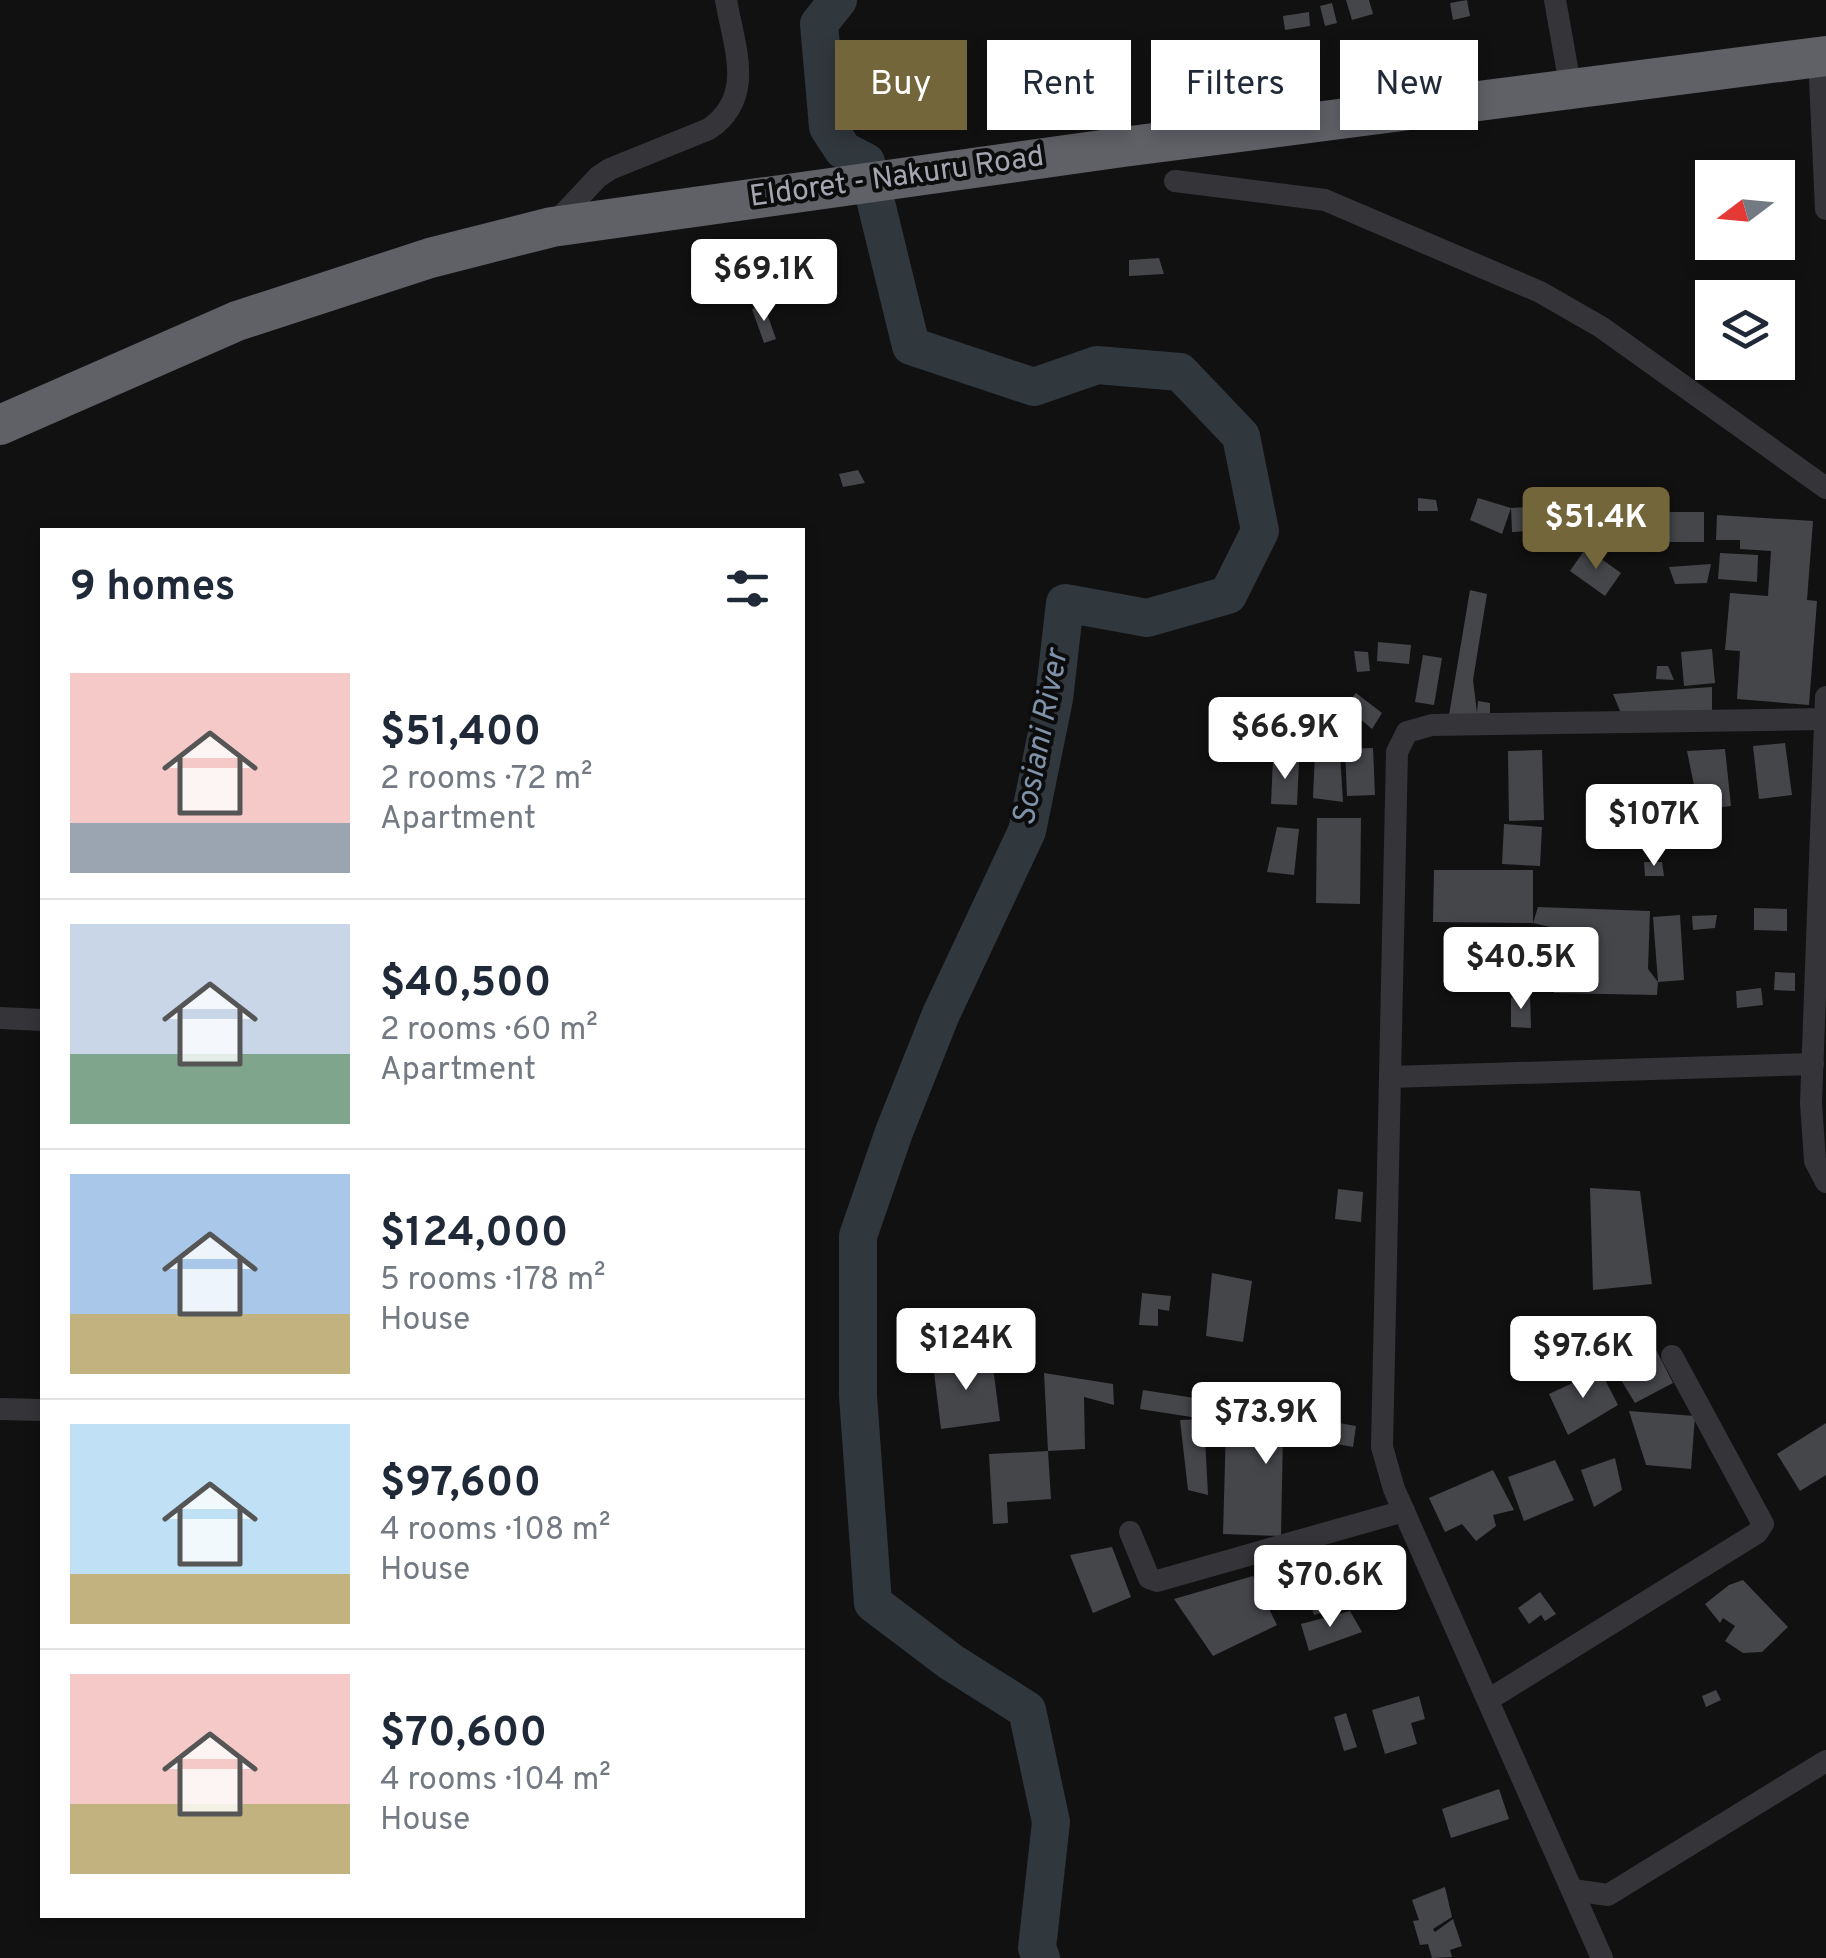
<!DOCTYPE html>
<meta charset="utf-8">
<style>
body{margin:0;font-family:Overpass,sans-serif;background:#f2f2f3;color:#1f2937;height:100vh;display:flex;flex-direction:column;font-size:38px;white-space:nowrap}
*{box-sizing:border-box;margin:0}
p{font-size:32px;color:#747a83}
.icon{flex:none;width:55px;height:55px;fill:none;stroke:currentColor;stroke-width:2;stroke-linecap:round;stroke-linejoin:round}
.map{position:relative;flex:1;overflow:hidden}
.details{position:absolute;left:40px;top:528px;width:765px;height:1390px;display:flex;flex-direction:column;background:#fff;border-radius:0px;box-shadow:0 5px 15px #0003}
.details>*{flex:none}
.hud{position:absolute;left:835px;top:40px;width:840px;height:90px;display:flex;gap:20px}
.needle{width:65px;rotate:254deg}
.tools{position:absolute;left:1695px;top:160px;display:grid;gap:20px}
.tools a{display:grid;place-items:center;width:100px;height:100px;border-radius:0px;background:#fff;box-shadow:0 5px 15px #0003;font-size:50px}
.price{position:absolute;translate:-50% -85px;padding:0 22px;border-radius:10px;background:#fff;color:#222;font-size:32px;line-height:65px;filter:drop-shadow(0 2px 5px #0008)}
.price::after{content:'';position:absolute;left:50%;top:60px;width:30px;height:22px;margin-left:-15px;background:inherit;clip-path:polygon(0 0,100% 0,50% 100%)}
.price.active{background:#74663b;color:#fff}
ul{padding:0;list-style:none}
li{display:flex;align-items:center;gap:30px;height:250px;padding:0 30px}
li+li{border-top:2px solid #e0e1e3}
li span{display:grid;place-items:center;flex:none;width:280px;height:200px;border-radius:0px;color:#555}
li>.icon{margin-inline-start:auto}
span .icon{width:120px;height:120px;fill:#fffc;stroke-width:1}
li b{font-size:42px}
h2{display:flex;justify-content:space-between;align-items:center;height:120px;padding:0 30px;font-size:42px}
.chip{padding:0 35px;border-radius:0px;background:#fff;box-shadow:0 5px 15px #0003;font-size:35px;line-height:90px}
.chip.active{background:#74663b;color:#fff}
.map>svg:first-child{display:block}
.lines{fill:none;stroke-linecap:round;stroke-linejoin:round}
.river{stroke:#30373d;stroke-width:38}
.building{fill:#45464a}
.street{stroke:#353539;stroke-width:22}
.highway{stroke:#5f6167;stroke-width:40}
.labels{text-anchor:middle;dominant-baseline:central;stroke-width:8;stroke-linejoin:round;paint-order:stroke}
.street-label{font-size:30px;fill:#a4a7b1;stroke:#0c0c0d}
.water-label{font-size:32px;font-style:italic;fill:#7e92a9;stroke:#0c0c0d}
</style>
<div class="map">
<svg width="1826" height="1958" viewBox="0 0 1826 1958">
<rect width="100%" height="100%" fill="#111112"/>
<g class="lines">
<path class="river" d="M838,0l-19,24 9,103 15,23 23,12 45,184 123,41 63,-22 83,7 61,64 19,95 -32,64 -81,23 -82,-15 -11,96 -27,132 -86,183 -47,118 -36,104v160l15,207 78,59 76,48 24,112 -14,126 4,10"/>
</g>
<g class="building">
<path d="M1346,0h23l4,14 -21,6z"/>
<path d="M1467,0l3,16 -17,4 -3,-17z"/>
<path d="M1332,3l5,20 -12,3 -5,-20z"/>
<path d="M1309,12l1,14 -25,4 -2,-14z"/>
<path d="M1159,258l5,16 -35,2v-16z"/>
<path d="M764,305l12,34 -12,4 -12,-34z"/>
<path d="M858,470l7,13 -22,4 -4,-13z"/>
<path d="M1418,498l18,2 2,11h-20z"/>
<path d="M1478,498l33,10 -9,26 -32,-14z"/>
<path d="M1575,504l1,25 -64,3 -1,-24z"/>
<path d="M1628,506l24,3v21h-20z"/>
<rect x="1666" y="512" width="38" height="30"/>
<path d="M1717,515l96,6 -6,79 10,1 -8,104 -72,-6 3,-48 -15,-1 5,-57 38,3 3,-45 -31,-2v-9h-24z"/>
<path d="M1586,548l35,25 -16,23 -35,-25z"/>
<path d="M1720,553l38,2 -1,27 -39,-3z"/>
<path d="M1711,564l-4,19 -32,1 -6,-17z"/>
<path d="M1470,590l17,4 -14,86 4,33 1,-12 12,2v12h-41z"/>
<path d="M1378,642l33,3 -2,19 -32,-3z"/>
<path d="M1712,649l3,34 -31,3 -3,-34z"/>
<path d="M1354,651l14,1 2,19 -13,1z"/>
<path d="M1423,655l19,3 -8,47 -19,-3z"/>
<path d="M1657,666h11l6,14 -18,-1z"/>
<path d="M1712,687v29l-89,2 -10,-24z"/>
<path d="M1356,693l26,20 -10,16 -27,-23z"/>
<path d="M1785,743l7,52 -33,4 -6,-53z"/>
<path d="M1373,748l2,47 -28,1 -2,-47z"/>
<path d="M1725,749l6,57 -32,4 -12,-59z"/>
<path d="M1542,750l2,70 -35,1 -1,-70z"/>
<path d="M1315,752l25,1 3,49 -30,-4z"/>
<path d="M1273,759l26,2 -2,44 -26,-1z"/>
<path d="M1671,807l28,3 -3,16 -26,-1z"/>
<path d="M1317,818h44l-1,86 -44,-1z"/>
<path d="M1504,824l38,3 -2,39 -38,-2z"/>
<path d="M1277,827l22,2 -5,46 -27,-3z"/>
<path d="M1644,862h18l2,14h-19z"/>
<path d="M1434,870h99v53l5,-16 112,4 -2,58 10,13 -1,13 -103,-2v-65l-21,-5 -100,-1z"/>
<path d="M1754,908l33,1v22l-33,-1z"/>
<path d="M1680,915l4,65 -26,2 -5,-65z"/>
<path d="M1717,915l-2,13 -22,2 -1,-14z"/>
<path d="M1775,972l20,1v18l-21,-1z"/>
<path d="M1761,988l2,17 -26,3 -1,-17z"/>
<path d="M1530,994l1,34 -20,-1v-29z"/>
<path d="M1590,1188l50,3 12,93 -59,6z"/>
<path d="M1338,1189l25,3 -2,30 -26,-3z"/>
<path d="M1212,1273l40,8 -9,61 -37,-6z"/>
<path d="M1142,1293l29,3 -2,15 -11,-2v17l-19,-1z"/>
<path d="M1650,1338l23,45 -38,20 -25,-41z"/>
<path d="M992,1359l8,62 -59,8 -8,-65z"/>
<path d="M1600,1370l18,35 -50,30 -19,-41z"/>
<path d="M1044,1373l69,11 1,21 -30,-8 1,52 -37,2z"/>
<path d="M1143,1390l58,9 3,20 4,76 -20,-5 -8,-70 24,-1 -64,-10z"/>
<path d="M1247,1407l109,19 -3,21 -70,-13 -2,102 -58,-2 3,-108 18,1z"/>
<path d="M1629,1411l66,5 -4,53 -45,-4z"/>
<path d="M1826,1423v52l-26,16 -23,-37z"/>
<path d="M1048,1451l3,48 -44,3 1,21 -15,1 -4,-70z"/>
<path d="M1615,1458l7,32 -28,17 -13,-37z"/>
<path d="M1555,1460l19,40 -50,21 -16,-44z"/>
<path d="M1493,1470l21,40 -21,5 3,11 -20,15 -14,-17 -17,8 -16,-34z"/>
<path d="M1112,1547l19,50 -38,16 -23,-58z"/>
<path d="M1333,1561l12,45 -31,9 -15,-47z"/>
<path d="M1253,1576l24,49 -64,31 -39,-57z"/>
<path d="M1743,1580l45,47 -26,25 -19,1 -18,-12 10,-15 -12,-8 -3,5 -15,-19 24,-19z"/>
<path d="M1540,1592l16,22 -11,7 -4,-6 -12,9 -11,-16z"/>
<path d="M1350,1611l12,21 -53,19 -8,-27z"/>
<path d="M1716,1690l5,10 -15,7 -4,-11z"/>
<path d="M1419,1696l6,23 -14,4 6,21 -32,10 -13,-44z"/>
<path d="M1346,1713l11,34 -13,4 -10,-34z"/>
<path d="M1499,1789l10,30 -58,19 -9,-29z"/>
<path d="M1445,1887l7,30 -19,12 2,3 18,-13 9,27 -12,4 2,7 -20,1 -4,-14 -8,1 -7,-24 6,-1 -7,-20z"/>
</g>
<g class="lines">
<g class="street">
<path d="M1555,0l16,90"/>
<path d="M1819,57l7,152"/>
<path d="M1175,181l150,19 215,92 61,35 225,161"/>
<path d="M554,224l44,-47 12,-8 99,-40c47,-32 25,-82 17,-129"/>
<path d="M1826,697l-15,406 4,58 11,21"/>
<path d="M0,1018l42,2"/>
<path d="M1390,1077l423,-13"/>
<path d="M0,1409l42,1"/>
<path d="M1130,1532l19,46 8,3 247,-70"/>
<path d="M1488,1700l269,-167 6,-9 -91,-168"/>
<path d="M1573,1890l35,5 218,-134"/>
<path d="M1602,1958l-208,-469 -12,-42 15,-695 10,-20 25,-7 394,-6"/>
</g>
<path class="highway" d="M0,425l237,-104 193,-63 122,-31 571,-80 703,-91"/>
</g>
<g class="labels">
<g class="street-label">
<text transform="translate(897 178) rotate(-8)">Eldoret - Nakuru Road</text>
</g>
<g class="water-label">
<text transform="translate(1042 738) rotate(-79)">Sosiani River</text>
</g>
</g>
</svg>
<div class="tools">
<a><svg class="needle" viewBox="-14 -14 28 28"><path d="M0-13l5 13h-10z" fill="#e53935"/><path d="M0 13l5-13h-10z" fill="#747a83"/></svg></a>
<a><svg class="icon" aria-label="layers" viewBox="0 0 24 24"><path d="M12 4l9 5-9 5-9-5zM3 14l9 5 9-5"/></svg></a>
</div>
<b class="price" style="left:764px;top:324px">$69.1K</b>
<b class="price active" style="left:1596px;top:572px">$51.4K</b>
<b class="price" style="left:1285px;top:782px">$66.9K</b>
<b class="price" style="left:1654px;top:869px">$107K</b>
<b class="price" style="left:1521px;top:1012px">$40.5K</b>
<b class="price" style="left:966px;top:1393px">$124K</b>
<b class="price" style="left:1583px;top:1401px">$97.6K</b>
<b class="price" style="left:1266px;top:1467px">$73.9K</b>
<b class="price" style="left:1330px;top:1630px">$70.6K</b>
<div class="hud">
<a class="chip active">Buy</a>
<a class="chip">Rent</a>
<a class="chip">Filters</a>
<a class="chip">New</a>
</div>
<section class="details">
<h2>9 homes<svg class="icon" aria-label="filters" viewBox="0 0 24 24"><path d="M4 7h16M4 17h16"/><circle cx="9" cy="7" r="2"/><circle cx="15" cy="17" r="2"/></svg></h2>
<ul>
<li><span style="background:linear-gradient(#f6c9c9 75%,#9aa5b1 0)"><svg class="icon" aria-label="home" viewBox="0 0 24 24"><path d="M3 11l9-7 9 7M6 9v11h12V9"/></svg></span><div><b>$51,400</b><p>2 rooms · 72 m²</p><p>Apartment</p></div></li>
<li><span style="background:linear-gradient(#c9d6e8 65%,#7fa58c 0)"><svg class="icon" aria-label="home" viewBox="0 0 24 24"><path d="M3 11l9-7 9 7M6 9v11h12V9"/></svg></span><div><b>$40,500</b><p>2 rooms · 60 m²</p><p>Apartment</p></div></li>
<li><span style="background:linear-gradient(#a9c7e8 70%,#c2b280 0)"><svg class="icon" aria-label="home" viewBox="0 0 24 24"><path d="M3 11l9-7 9 7M6 9v11h12V9"/></svg></span><div><b>$124,000</b><p>5 rooms · 178 m²</p><p>House</p></div></li>
<li><span style="background:linear-gradient(#bfe0f5 75%,#c2b280 0)"><svg class="icon" aria-label="home" viewBox="0 0 24 24"><path d="M3 11l9-7 9 7M6 9v11h12V9"/></svg></span><div><b>$97,600</b><p>4 rooms · 108 m²</p><p>House</p></div></li>
<li><span style="background:linear-gradient(#f6c9c9 65%,#c2b280 0)"><svg class="icon" aria-label="home" viewBox="0 0 24 24"><path d="M3 11l9-7 9 7M6 9v11h12V9"/></svg></span><div><b>$70,600</b><p>4 rooms · 104 m²</p><p>House</p></div></li>
</ul>
</section>
</div>
